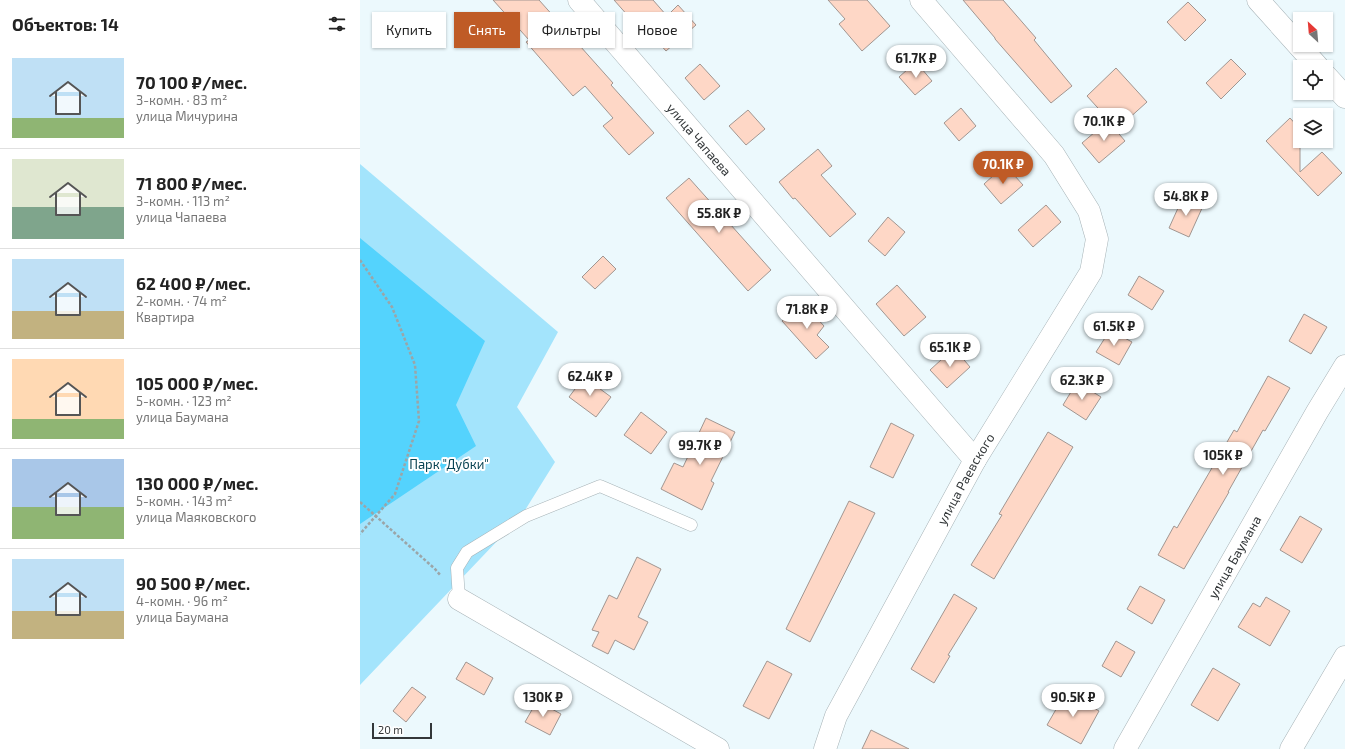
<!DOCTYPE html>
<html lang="ru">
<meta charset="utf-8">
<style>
body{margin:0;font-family:"Exo 2",sans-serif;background:#f2f2f2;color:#222;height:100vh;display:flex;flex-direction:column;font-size:15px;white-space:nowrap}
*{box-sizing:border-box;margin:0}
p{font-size:13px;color:#767676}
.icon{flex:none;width:22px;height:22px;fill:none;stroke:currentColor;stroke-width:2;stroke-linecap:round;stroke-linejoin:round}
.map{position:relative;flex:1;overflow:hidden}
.sheet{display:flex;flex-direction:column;background:#fff;width:360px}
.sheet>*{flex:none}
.banner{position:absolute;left:12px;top:12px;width:380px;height:36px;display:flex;gap:8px}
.needle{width:26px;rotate:334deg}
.tools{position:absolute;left:933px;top:12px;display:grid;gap:8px}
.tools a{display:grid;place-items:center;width:40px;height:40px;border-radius:0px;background:#fff;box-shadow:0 1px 3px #0004;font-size:20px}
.scale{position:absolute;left:12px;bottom:10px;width:60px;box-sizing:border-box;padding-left:4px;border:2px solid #333739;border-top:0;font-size:11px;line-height:14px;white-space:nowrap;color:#333739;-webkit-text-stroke:3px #fff;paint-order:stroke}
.price{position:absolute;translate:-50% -34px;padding:0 9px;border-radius:14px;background:#fff;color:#222;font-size:13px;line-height:26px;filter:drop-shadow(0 1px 2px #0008)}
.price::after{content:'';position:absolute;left:50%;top:24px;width:12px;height:9px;margin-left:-6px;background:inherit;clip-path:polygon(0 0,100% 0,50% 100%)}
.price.selected{background:#bf5b26;color:#fff}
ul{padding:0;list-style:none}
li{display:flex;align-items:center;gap:12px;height:100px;padding:0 12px}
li+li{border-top:1px solid #e0e0e0}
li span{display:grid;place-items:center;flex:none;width:112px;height:80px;border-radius:0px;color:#555}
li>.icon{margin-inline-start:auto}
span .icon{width:48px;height:48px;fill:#fffc;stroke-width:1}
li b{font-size:17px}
h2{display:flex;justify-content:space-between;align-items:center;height:48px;padding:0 12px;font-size:17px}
.chip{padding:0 14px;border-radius:0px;background:#fff;box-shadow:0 1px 3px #0004;font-size:14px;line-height:36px}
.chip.selected{background:#bf5b26;color:#fff}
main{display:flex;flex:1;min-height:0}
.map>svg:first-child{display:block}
.green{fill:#a3e4fc}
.forest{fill:#54d3fd}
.building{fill:#fed7c6;stroke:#a19691}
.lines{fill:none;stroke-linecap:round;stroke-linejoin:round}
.lane-casing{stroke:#a6b2b6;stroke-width:13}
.street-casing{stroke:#a6b2b6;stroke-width:23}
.secondary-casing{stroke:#a6b2b6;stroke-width:23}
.path{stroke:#9ba5a8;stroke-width:2.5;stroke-dasharray:3 2;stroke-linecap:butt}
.lane{stroke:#fff;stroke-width:12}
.street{stroke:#fff;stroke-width:22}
.secondary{stroke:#fff;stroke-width:22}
.labels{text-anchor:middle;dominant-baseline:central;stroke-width:4;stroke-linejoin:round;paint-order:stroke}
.street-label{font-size:13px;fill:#333739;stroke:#fff}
.park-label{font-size:13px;fill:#074252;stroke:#fff}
</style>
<main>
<section class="sheet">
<h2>Объектов: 14<svg class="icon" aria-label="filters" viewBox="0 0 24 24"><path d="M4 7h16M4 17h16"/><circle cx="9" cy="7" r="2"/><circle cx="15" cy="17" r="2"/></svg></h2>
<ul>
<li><span style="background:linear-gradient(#bfe0f5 75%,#8fb573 0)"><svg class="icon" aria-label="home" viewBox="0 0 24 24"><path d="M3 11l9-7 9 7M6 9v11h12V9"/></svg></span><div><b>70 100 ₽/мес.</b><p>3-комн. · 83 m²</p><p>улица Мичурина</p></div></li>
<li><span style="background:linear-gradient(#dfe7d0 60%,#7fa58c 0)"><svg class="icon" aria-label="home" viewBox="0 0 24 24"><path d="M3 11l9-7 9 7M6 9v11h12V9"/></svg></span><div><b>71 800 ₽/мес.</b><p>3-комн. · 113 m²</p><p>улица Чапаева</p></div></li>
<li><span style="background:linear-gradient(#bfe0f5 65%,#c2b280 0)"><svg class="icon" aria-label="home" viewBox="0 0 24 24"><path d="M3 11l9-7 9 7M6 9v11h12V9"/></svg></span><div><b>62 400 ₽/мес.</b><p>2-комн. · 74 m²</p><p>Квартира</p></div></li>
<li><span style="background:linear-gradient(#ffd9b3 75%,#8fb573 0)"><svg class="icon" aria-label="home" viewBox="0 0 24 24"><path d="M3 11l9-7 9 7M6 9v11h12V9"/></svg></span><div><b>105 000 ₽/мес.</b><p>5-комн. · 123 m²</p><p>улица Баумана</p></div></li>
<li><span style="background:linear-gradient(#a9c7e8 60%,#8fb573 0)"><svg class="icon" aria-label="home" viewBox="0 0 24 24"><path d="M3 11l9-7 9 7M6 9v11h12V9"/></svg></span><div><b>130 000 ₽/мес.</b><p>5-комн. · 143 m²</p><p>улица Маяковского</p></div></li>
<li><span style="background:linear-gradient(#bfe0f5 65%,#c2b280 0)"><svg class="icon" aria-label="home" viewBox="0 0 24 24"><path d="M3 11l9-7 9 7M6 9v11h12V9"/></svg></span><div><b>90 500 ₽/мес.</b><p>4-комн. · 96 m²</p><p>улица Баумана</p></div></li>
</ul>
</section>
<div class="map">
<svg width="985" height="749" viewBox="0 0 985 749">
<rect width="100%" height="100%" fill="#ecf9fd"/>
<path class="green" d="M0,164l198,168 -41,75 38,55 -33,53 -162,170z"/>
<path class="forest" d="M0,238l125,103 -29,64 20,41 -116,78z"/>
<g class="building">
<path d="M133,0h46l74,83 -2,2 43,48 -25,22 -26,-29 10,-8 -28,-32 -12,10 -47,-54 3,-2z"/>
<path d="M254,0h39l14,16 11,-11 18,20 -30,26 -25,-28 -4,3z"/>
<path d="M468,0h39l23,26 -28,25 -23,-27 6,-5z"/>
<path d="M603,0h40l33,38 -2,2 38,46 -21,17 -56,-64v-1z"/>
<path d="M828,2l18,18 -21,21 -18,-19z"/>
<path d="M871,59l15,15 -25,25 -15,-16z"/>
<path d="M556,62l16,19 -17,14 -16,-18z"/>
<path d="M340,64l20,22 -16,14 -19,-22z"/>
<path d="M756,68l31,34 -30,27 -30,-33z"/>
<path d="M601,108l15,18 -17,15 -15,-18z"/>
<path d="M388,110l17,19 -19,16 -17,-19z"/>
<path d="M930,118l10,11v43l22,-20 20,21 -24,23 -52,-55z"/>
<path d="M748,121l17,20 -26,22 -17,-20z"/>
<path d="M458,149l14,17 -11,9 35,39 -26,23 -35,-39 -2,1 -14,-17z"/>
<path d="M645,165l18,20 -22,19 -17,-20z"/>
<path d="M329,178l82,92 -23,21 -82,-93z"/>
<path d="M823,197l20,9 -14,31 -20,-9z"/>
<path d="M686,205l15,17 -28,25 -15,-17z"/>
<path d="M528,217l17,15 -20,24 -17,-15z"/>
<path d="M243,256l13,13 -21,20 -13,-12z"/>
<path d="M779,276l25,15 -12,19 -24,-15z"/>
<path d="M537,285l29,32 -22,19 -28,-32z"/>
<path d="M443,303l21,23 -7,9 12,12 -13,12 -34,-38z"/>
<path d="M944,314l23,13 -16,27 -22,-13z"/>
<path d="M750,330l22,12 -13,23 -23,-13z"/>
<path d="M594,348l16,19 -23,21 -17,-18z"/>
<path d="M908,376l22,12 -25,43 -2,-1 -35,62h1l-45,77 -26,-14 16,-29 3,2 57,-98 3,2z"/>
<path d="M224,377l27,20 -15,20 -27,-20z"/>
<path d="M717,382l24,15 -15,23 -23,-15z"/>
<path d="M281,412l26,20 -16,22 -27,-19z"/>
<path d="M346,418l29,14 -24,49 3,2 -12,27 -41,-21 13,-26 9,4z"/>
<path d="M531,423l23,12 -21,43 -23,-11z"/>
<path d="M688,432l25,15 -79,132 -23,-14 31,-50 -3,-1z"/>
<path d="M489,501l26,12 -65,129 -24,-13z"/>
<path d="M940,516l22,13 -20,34 -22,-13z"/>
<path d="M277,557l24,12 -23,48 10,5 -14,28 -19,-10 -7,14 -16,-8 7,-14 -7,-2 17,-35 8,4z"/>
<path d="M780,586l25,14 -13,24 -25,-15z"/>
<path d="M594,594l23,14 -29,47 2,1 -16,27 -23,-14z"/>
<path d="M906,597l24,14 -20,35 -32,-19 15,-24 7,4z"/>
<path d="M756,641l19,11 -14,25 -19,-11z"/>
<path d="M407,661l25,13 -23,45 -26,-13z"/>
<path d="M106,662l27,16 -9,17 -28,-16z"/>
<path d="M853,668l27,16 -22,37 -27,-16z"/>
<path d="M52,687l14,10 -20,25 -13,-11z"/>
<path d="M706,692l33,19 -18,33 -34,-19z"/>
<path d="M177,701l24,13 -11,21 -25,-13z"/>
<path d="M511,730l38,19h-47z"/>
</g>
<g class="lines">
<defs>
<path id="lane" d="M99,599l-2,-31 10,-16 59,-36 74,-30 91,39"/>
<g id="street">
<path id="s1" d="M219,0l396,460"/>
<path d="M898,0l60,67"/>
<path d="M966,76l19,21"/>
<path d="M99,599l259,150"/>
<path id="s2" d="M765,749l192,-337 28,-46"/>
<path d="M931,749l54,-92"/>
</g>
<g id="secondary">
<path id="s3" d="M465,749l11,-33 139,-256 116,-188 6,-33 -8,-28 -35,-56 -133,-155"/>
</g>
</defs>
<use href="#lane" class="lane-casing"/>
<use href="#street" class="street-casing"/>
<use href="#secondary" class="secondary-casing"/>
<g class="path">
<path d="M0,260l32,47 23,58 4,56 -24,73 -35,40"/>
<path d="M0,502l75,67 6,7"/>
</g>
<use href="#lane" class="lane"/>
<use href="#street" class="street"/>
<use href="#secondary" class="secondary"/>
</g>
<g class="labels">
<g class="street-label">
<text stroke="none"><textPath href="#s1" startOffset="184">улица Чапаева</textPath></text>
<text stroke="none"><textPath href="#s3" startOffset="305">улица Раевского</textPath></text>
<text stroke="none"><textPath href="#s2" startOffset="221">улица Баумана</textPath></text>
</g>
<g class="park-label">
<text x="89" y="464">Парк "Дубки"</text>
</g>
</g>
</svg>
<div class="tools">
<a><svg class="needle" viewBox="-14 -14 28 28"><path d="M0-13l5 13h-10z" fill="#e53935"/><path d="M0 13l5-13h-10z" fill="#767676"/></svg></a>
<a><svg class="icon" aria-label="locate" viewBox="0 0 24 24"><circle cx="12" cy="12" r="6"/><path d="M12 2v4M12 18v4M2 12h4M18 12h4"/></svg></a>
<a><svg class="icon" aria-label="layers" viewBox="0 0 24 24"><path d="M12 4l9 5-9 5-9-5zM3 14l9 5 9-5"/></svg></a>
</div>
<div class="scale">20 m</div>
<b class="price" style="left:556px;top:79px">61.7K ₽</b>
<b class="price" style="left:744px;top:142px">70.1K ₽</b>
<b class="price selected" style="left:643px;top:185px">70.1K ₽</b>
<b class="price" style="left:826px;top:217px">54.8K ₽</b>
<b class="price" style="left:359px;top:234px">55.8K ₽</b>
<b class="price" style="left:447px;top:330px">71.8K ₽</b>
<b class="price" style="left:754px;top:347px">61.5K ₽</b>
<b class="price" style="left:590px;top:368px">65.1K ₽</b>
<b class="price" style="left:230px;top:397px">62.4K ₽</b>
<b class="price" style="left:722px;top:401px">62.3K ₽</b>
<b class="price" style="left:340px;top:466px">99.7K ₽</b>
<b class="price" style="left:863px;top:476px">105K ₽</b>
<b class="price" style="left:183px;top:718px">130K ₽</b>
<b class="price" style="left:713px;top:718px">90.5K ₽</b>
<div class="banner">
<a class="chip">Купить</a>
<a class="chip selected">Снять</a>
<a class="chip">Фильтры</a>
<a class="chip">Новое</a>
</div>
</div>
</main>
